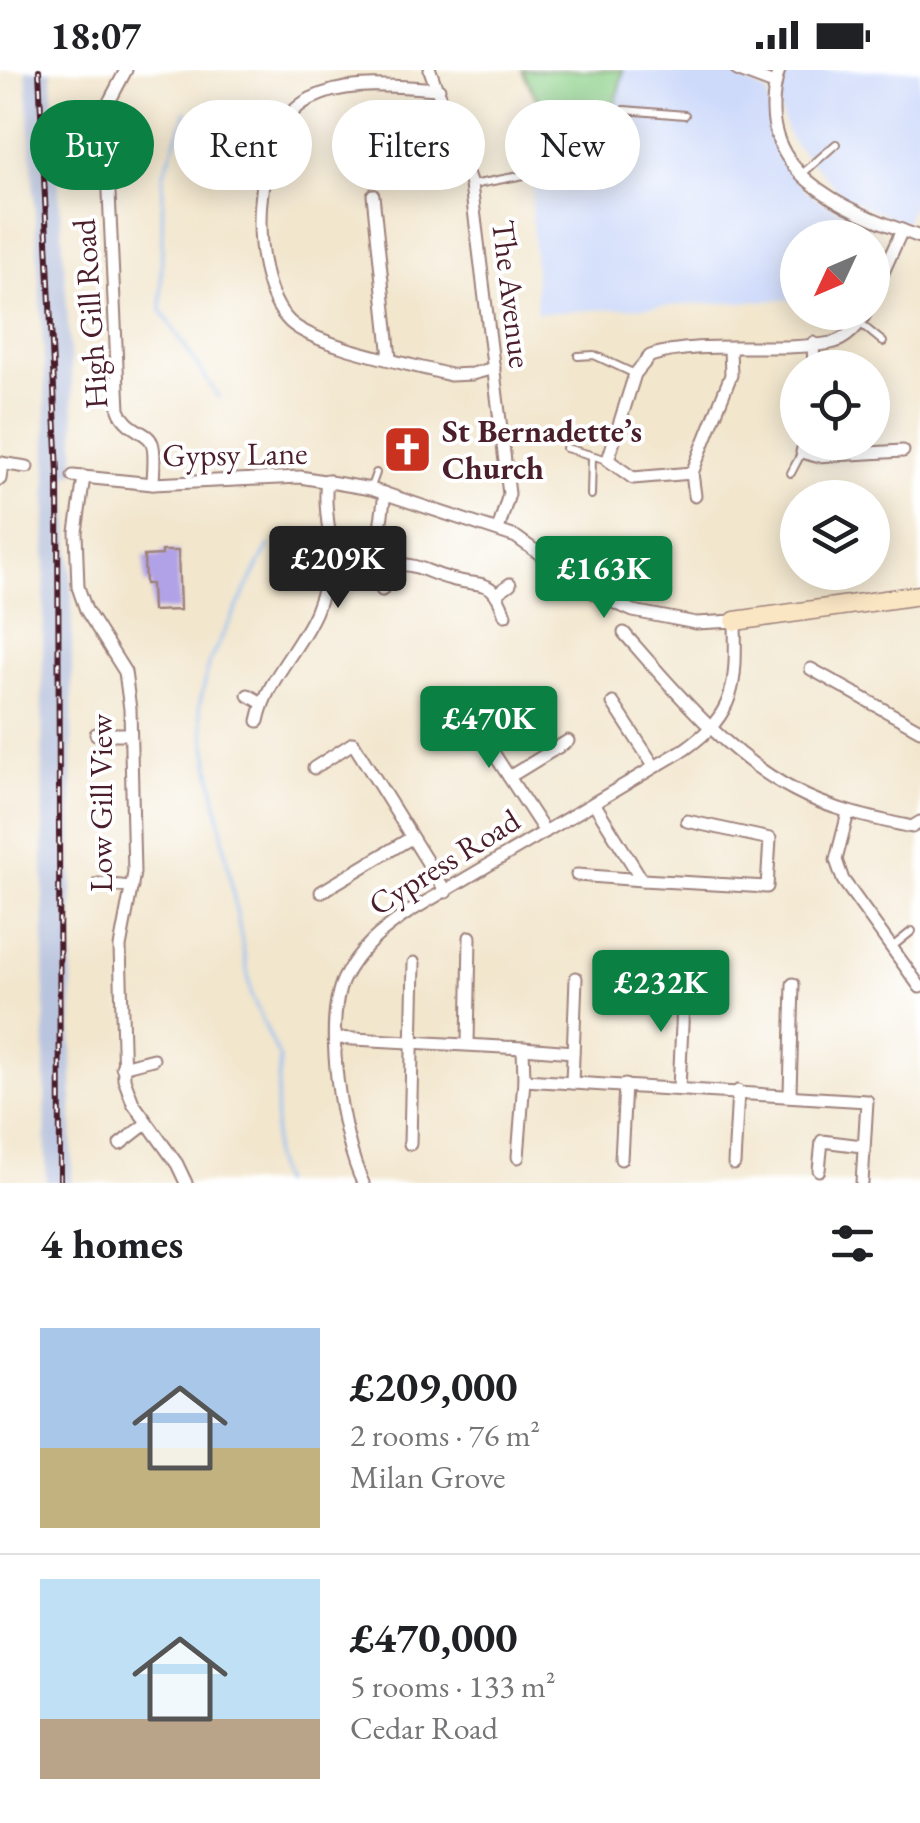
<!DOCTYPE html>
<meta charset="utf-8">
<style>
body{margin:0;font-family:"EB Garamond",serif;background:#f6f6f6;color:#202124;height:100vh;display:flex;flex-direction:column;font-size:38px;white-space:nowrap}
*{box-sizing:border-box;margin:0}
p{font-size:32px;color:#757577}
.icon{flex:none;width:55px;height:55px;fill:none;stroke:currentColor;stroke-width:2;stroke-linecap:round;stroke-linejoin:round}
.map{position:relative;height:1113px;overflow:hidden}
.panel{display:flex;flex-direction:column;background:#fff;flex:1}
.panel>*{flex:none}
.hud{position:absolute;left:30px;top:30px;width:860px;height:90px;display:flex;gap:20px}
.needle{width:65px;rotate:226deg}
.buttons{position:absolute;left:780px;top:150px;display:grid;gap:20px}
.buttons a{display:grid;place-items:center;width:110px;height:110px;border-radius:50%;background:#fff;box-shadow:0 5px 25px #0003;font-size:50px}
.price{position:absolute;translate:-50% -85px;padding:0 22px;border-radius:10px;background:#0b8043;color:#fff;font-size:32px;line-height:65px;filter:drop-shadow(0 2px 5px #0008)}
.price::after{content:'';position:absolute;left:50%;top:60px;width:30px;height:22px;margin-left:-15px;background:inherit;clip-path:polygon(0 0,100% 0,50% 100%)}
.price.on{background:#222;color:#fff}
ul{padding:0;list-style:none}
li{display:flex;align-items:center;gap:30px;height:250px;padding:0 40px}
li+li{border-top:2px solid #e0e0e0}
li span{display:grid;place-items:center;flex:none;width:280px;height:200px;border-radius:0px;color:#555}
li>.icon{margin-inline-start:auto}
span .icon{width:120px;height:120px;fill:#fffc;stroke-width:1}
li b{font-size:42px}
h2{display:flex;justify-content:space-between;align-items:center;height:120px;padding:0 40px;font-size:42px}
.chip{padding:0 35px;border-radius:45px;background:#fff;box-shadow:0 5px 25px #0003;font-size:35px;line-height:90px}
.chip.on{background:#0b8043;color:#fff}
.status{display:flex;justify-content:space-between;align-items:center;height:70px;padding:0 50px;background:#fff;direction:ltr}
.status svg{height:28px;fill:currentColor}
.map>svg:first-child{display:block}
.built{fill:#cedafa}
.industrial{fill:#b9c4de}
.green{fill:#8ed28b;stroke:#6c785b;stroke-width:2.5}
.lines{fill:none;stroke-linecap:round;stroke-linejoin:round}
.stream{stroke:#88bbf5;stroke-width:2.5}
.building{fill:#b1a2e7}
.lane-casing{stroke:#9e827c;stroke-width:10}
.street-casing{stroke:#9e827c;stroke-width:15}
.secondary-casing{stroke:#9e827c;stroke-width:21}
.lane{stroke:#fff;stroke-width:6}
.street{stroke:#fff;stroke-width:11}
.secondary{stroke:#fbe6c4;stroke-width:18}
.rail-casing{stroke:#4a1f2b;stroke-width:6}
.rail{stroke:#fff;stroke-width:2.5;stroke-dasharray:8;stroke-linecap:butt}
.labels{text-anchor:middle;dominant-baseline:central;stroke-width:8;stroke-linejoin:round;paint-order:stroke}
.street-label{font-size:32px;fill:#4a1f2b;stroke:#fff}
.poi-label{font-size:32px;font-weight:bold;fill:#4a1f2b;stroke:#fff;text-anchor:start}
</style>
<div class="status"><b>18:07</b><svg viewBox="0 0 49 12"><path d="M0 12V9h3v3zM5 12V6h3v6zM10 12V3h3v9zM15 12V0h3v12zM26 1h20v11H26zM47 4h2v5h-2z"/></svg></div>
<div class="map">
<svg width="920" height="1113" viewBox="0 0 920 1113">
<rect width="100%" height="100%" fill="#fff"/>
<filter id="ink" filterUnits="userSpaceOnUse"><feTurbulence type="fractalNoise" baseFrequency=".01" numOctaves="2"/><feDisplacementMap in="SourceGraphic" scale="20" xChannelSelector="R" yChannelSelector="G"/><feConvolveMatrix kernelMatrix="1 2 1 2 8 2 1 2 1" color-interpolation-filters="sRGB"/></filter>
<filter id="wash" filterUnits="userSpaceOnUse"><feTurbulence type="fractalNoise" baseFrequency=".0048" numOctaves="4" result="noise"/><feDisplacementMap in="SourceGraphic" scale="40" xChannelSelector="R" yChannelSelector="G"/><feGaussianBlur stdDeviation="2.25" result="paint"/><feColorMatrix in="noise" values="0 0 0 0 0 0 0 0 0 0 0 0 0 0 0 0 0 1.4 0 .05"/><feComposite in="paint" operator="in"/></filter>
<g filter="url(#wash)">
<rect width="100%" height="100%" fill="#f2e6cd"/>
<g class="built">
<path d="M623,0h102l42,23 11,65 25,30 16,12 37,18 -12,19 -46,1 -1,61 -260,14 -5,-102 6,-110 75,10z"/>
<path d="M786,0h134v118l-15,36 -62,-28 -53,-57 -13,-37z"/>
</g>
<path class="industrial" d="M26,0h25l24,358v46h-8l5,125v584h-26l-4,-485 5,-226 -2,-101z"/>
<path class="green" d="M522,0h101l-9,41 -76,-10z"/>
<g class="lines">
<g class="stream">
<path d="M186,42l-23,64 -2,134 58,88"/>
<path d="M269,475l-59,115 -11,47 53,290 28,62 -7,96 8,28"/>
</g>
</g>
<g id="blocks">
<path class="building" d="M162,481h16l2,59 -28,1 -1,-27h-6l-1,-28 18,-1z"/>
</g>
</g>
<g filter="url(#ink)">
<use href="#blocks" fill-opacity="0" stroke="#9e827c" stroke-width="2.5"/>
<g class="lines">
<defs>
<g id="lane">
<path d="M802,104l34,-30"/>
<path d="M472,115l94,-18 27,-31h15l16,-26 61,5"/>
<path d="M861,254l22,18"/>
<path d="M578,286l16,-1 41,19"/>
<path d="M566,378l42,12"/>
<path d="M791,403l11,-21"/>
<path d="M371,417l5,-14"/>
<path d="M591,425l1,-38"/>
<path d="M892,877l20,-16"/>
</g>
<g id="street">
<path d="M126,0l-18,34 -2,23 13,283c8,21 29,21 33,33 4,11 1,29 1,41"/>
<path d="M430,0l41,115 38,309 -11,36"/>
<path d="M737,0l37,14"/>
<path d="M779,0c-31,102 62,138 141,167"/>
<path d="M439,19c-43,-2 -90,-10 -129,10 -60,29 -65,180 -20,223 27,25 121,42 160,53l22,-1 22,-6"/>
<path d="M373,125l17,163"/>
<path d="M872,227l30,-67"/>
<path d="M813,273l1,25"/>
<path d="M805,372l-3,10 14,4 87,-5"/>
<path d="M0,393l27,4"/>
<path d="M692,403l-59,5 -25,-18 27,-86 15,-18c51,-17 127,-3 181,-13 15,-3 29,-18 35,-31"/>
<path d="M73,406l80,8 147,-7 71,12 145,48 81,58 36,16 63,12 39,-2c1,61 3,91 -50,128l-276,163c-27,18 -50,37 -65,66 -22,44 -2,162 19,205"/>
<path d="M84,407l-8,55 2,55 8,23 39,62 5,37 4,164 -14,74 4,132 9,24 44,61 9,19"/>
<path d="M0,409l2,-16"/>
<path d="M695,426l-3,-23 39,-98 -1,-26"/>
<path d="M390,494c32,0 34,8 61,15 31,9 41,-4 54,36"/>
<path d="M382,520l8,-26 -11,-28 6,-43"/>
<path d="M496,524l14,-10"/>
<path d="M624,563c49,56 103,122 170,157 37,20 77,28 118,37l8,-5"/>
<path d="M811,599l109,61"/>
<path d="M248,625l14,8"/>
<path d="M613,633l41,63"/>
<path d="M258,651c8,-41 42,-72 58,-110 8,-20 15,-47 14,-69 -2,-22 -6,-40 -3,-62"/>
<path d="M480,662l29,45"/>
<path d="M96,664h34"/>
<path d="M314,698l39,-25 93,149"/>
<path d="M594,733l48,77 125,7 3,-48 -83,-18"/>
<path d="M848,743l-12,47 7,20 77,107"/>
<path d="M545,762l-36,-55 59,-36"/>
<path d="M577,805l65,5"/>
<path d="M98,814l34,3"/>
<path d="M321,822l90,-54"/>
<path d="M335,968l188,10 1,32 343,21 -5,82"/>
<path d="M468,974l2,-107"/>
<path d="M523,978l50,4"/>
<path d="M122,997l31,-8"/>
<path d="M572,1013l4,-105"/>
<path d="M679,1019l5,-106"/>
<path d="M790,1024l3,-110"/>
<path d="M120,1074l27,-21"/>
<path d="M410,1074l4,-181"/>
<path d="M518,1087l6,-77"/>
<path d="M621,1089l4,-74"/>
<path d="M734,1094l4,-73"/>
<path d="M819,1100l3,-29 40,5"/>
</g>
<path id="secondary" d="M735,551l185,-26"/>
</defs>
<use href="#lane" class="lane-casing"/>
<use href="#street" class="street-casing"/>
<use href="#secondary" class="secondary-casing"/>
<use href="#lane" class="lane"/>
<use href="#street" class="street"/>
<use href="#secondary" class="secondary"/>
<defs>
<path id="rail" d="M39,0l19,404 2,709"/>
</defs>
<use href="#rail" class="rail-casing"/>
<use href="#rail" class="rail"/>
</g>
</g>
<defs>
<symbol id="church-square" viewBox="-11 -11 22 22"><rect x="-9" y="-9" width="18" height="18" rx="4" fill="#c8321e" stroke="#fff"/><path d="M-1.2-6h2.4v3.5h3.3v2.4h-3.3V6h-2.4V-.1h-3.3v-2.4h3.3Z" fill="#fff"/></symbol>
</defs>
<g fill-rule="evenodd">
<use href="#church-square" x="380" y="352" width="55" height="55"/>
</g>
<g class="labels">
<g class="street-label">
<text transform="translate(512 224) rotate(83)">The Avenue</text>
<text transform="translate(90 244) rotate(-94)">High Gill Road</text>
<text transform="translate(235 384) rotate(-1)">Gypsy Lane</text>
<text transform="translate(101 733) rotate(-90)">Low Gill View</text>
<text transform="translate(444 792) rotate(-32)">Cypress Road</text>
</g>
<g class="poi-label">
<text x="442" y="361">St Bernadette’s<tspan x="442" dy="37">Church</tspan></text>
</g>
</g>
</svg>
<div class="buttons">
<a><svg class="needle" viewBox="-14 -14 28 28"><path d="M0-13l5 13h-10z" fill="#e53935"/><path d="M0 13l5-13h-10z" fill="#757577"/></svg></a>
<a><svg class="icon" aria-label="locate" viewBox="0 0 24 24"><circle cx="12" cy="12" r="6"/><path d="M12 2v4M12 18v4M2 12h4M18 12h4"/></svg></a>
<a><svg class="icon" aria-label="layers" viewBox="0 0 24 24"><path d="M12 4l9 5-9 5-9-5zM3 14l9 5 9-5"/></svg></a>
</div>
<b class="price on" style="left:338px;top:541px">£209K</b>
<b class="price" style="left:604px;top:551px">£163K</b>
<b class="price" style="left:489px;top:701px">£470K</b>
<b class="price" style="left:661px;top:965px">£232K</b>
<div class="hud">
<a class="chip on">Buy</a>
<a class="chip">Rent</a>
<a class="chip">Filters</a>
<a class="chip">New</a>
</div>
</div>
<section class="panel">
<h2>4 homes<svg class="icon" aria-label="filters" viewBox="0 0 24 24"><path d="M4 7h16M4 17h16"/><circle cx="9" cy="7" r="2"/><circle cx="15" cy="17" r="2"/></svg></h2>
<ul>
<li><span style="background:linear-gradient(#a9c7e8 60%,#c2b280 0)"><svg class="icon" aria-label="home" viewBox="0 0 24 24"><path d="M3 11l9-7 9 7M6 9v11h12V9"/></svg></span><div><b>£209,000</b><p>2 rooms · 76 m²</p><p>Milan Grove</p></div></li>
<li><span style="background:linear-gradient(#bfe0f5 70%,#b9a48a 0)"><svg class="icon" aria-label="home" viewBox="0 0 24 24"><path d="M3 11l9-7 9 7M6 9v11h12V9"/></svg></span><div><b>£470,000</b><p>5 rooms · 133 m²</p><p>Cedar Road</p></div></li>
</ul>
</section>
